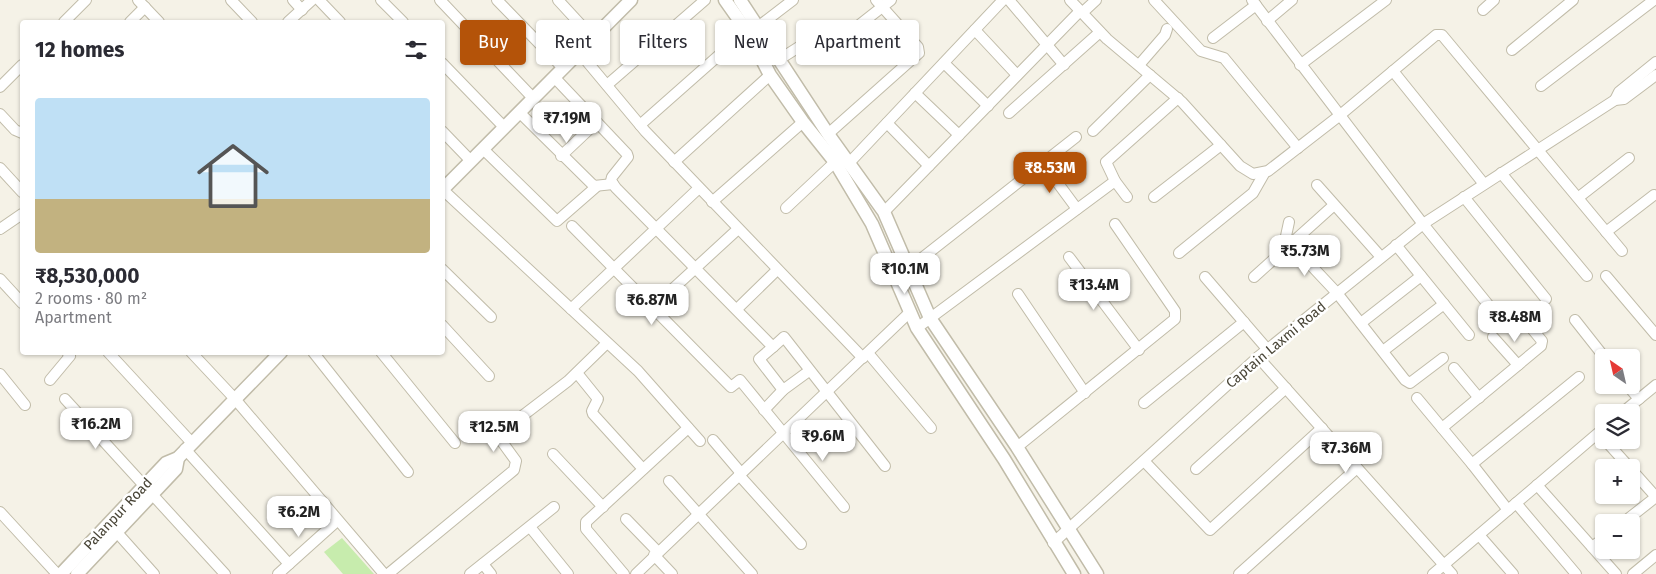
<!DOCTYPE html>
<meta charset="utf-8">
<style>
body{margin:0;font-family:"Fira Sans",sans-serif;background:#f2f2f3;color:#2b2b33;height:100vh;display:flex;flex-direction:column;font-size:19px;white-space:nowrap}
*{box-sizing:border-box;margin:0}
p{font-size:16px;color:#7c7c81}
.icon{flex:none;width:28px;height:28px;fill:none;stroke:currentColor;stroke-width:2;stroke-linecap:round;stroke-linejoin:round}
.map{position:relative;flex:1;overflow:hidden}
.panel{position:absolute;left:20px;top:20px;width:425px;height:335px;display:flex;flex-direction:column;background:#fff;border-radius:5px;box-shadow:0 1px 4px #0004}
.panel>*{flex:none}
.top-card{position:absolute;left:460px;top:20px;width:475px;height:45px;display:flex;gap:10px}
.needle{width:32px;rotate:326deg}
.controls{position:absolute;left:1595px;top:349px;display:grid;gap:10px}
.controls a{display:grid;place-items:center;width:45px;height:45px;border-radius:5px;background:#fff;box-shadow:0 1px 4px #0004;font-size:25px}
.price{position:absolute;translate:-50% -42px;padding:0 11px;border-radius:10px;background:#fff;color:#222;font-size:16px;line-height:32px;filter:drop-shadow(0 1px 2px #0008)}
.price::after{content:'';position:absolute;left:50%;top:30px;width:15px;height:11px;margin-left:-8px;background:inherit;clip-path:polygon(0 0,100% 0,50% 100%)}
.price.active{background:#b45309;color:#fff}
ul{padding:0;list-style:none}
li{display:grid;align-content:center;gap:10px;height:265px;padding:0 15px}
li span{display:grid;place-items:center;height:155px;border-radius:5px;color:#555}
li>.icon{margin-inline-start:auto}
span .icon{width:90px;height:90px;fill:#fffc;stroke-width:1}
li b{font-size:21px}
h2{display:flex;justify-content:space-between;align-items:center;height:60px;padding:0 15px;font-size:21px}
.tag{padding:0 18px;border-radius:5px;background:#fff;box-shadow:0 1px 4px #0004;font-size:18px;line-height:45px}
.tag.active{background:#b45309;color:#fff}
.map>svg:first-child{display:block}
.green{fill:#c7ecad}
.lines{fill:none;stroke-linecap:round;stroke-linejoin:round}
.minor-casing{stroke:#c1bca9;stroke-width:12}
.tertiary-casing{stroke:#c1bca9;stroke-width:15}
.minor{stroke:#fff;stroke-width:10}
.tertiary{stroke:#fff;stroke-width:12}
.labels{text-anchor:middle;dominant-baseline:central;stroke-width:5;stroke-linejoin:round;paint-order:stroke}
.street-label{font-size:14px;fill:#484436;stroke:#fff}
</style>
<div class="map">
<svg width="1656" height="574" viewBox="0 0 1656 574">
<rect width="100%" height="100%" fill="#f5f2e7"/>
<path class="green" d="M342,538l32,36h-31l-19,-22z"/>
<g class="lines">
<defs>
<g id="minor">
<path d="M138,0l21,22"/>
<path d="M231,0l21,22"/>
<path d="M293,0l9,10"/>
<path d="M319,0l21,22"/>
<path d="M381,0l22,22"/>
<path d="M440,0l93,98"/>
<path d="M497,0l66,68"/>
<path d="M558,0l35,38"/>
<path d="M1009,0l55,65"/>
<path d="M1070,0l37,39 75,63 58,64 13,8 15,-3 71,-55 97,-81h6l180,216"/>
<path d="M1154,0l47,51 23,7 74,90"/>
<path d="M1252,0l171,224 80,99"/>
<path d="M1483,10l11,-10"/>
<path d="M1082,13l14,-13"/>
<path d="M1267,21l25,-21"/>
<path d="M64,22l22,-22"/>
<path d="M130,22l15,-15"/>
<path d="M288,22l24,-22"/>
<path d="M759,26l34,-26"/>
<path d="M975,30l42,45"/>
<path d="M1213,38l43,-33"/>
<path d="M1512,50l61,-50"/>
<path d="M579,52l66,79 218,227"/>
<path d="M825,52l66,-52"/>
<path d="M780,59l33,-21"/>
<path d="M442,63l62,64"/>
<path d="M944,63l44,43"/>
<path d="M1139,65l26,-30 2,-6"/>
<path d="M1300,65l86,-65"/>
<path d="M1393,71l91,113"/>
<path d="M554,77l73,77 1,3 -16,20 -1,4 5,7 157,159 -14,12 24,31"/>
<path d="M607,85l98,-85"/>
<path d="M1541,86l113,-86"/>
<path d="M0,87l22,-22"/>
<path d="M915,93l44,42"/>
<path d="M1615,100l4,-8 37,-30"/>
<path d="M519,112l75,74 19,-2"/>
<path d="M1009,113l91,-81"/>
<path d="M0,114l15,16 7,3"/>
<path d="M887,123l42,43"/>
<path d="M640,125l86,-76"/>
<path d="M442,131l29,30"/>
<path d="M1093,131l57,-56"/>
<path d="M828,134l91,-81 -1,-6 -42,-47"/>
<path d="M483,149l74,72 39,-34"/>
<path d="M561,156l36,-34"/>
<path d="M674,162l96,-87"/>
<path d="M850,162l153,-162"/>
<path d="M1043,163l34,46"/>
<path d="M0,168l22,24"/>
<path d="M1501,173l86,103"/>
<path d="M1317,185l64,72"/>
<path d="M443,190l195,181 62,70"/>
<path d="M1127,197l-12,-16 -9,-19 72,-64"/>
<path d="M1154,197l67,-52"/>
<path d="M1464,197l82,102"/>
<path d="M1579,197l50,-39"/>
<path d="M712,202l91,-80"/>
<path d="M786,208l49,-46"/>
<path d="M884,212l196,-201"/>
<path d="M572,226l159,161 9,-7 104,127"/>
<path d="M0,229l22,-15"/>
<path d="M1606,232l48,-37"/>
<path d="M1291,244l46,49 68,87 5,3 33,-25"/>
<path d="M1396,245l73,90"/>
<path d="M1283,250l6,-28"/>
<path d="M1179,253l74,-60 12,-21"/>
<path d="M1069,257l70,93"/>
<path d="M442,269l49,48"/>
<path d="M908,269l168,-132"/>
<path d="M1606,276l50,59"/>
<path d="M1205,277l63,73"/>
<path d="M1254,277l80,-72"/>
<path d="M0,279l22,24"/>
<path d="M1018,294l67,99"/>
<path d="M652,308l86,-79"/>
<path d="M571,309l128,-121"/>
<path d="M737,309l40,-39"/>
<path d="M1575,320l30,38"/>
<path d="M1361,323l60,-47"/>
<path d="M442,325l47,51"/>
<path d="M917,328l198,-147"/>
<path d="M1493,337l25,28"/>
<path d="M773,347l11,-10 101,129"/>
<path d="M1383,351l61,-47"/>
<path d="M108,352l84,91"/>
<path d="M191,352l44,47 149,175"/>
<path d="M313,352l95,120"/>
<path d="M381,352l74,91"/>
<path d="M868,353l63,75"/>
<path d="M1258,357l194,217"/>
<path d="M1454,368l25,30"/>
<path d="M577,373l21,26 -6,12 1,3 50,55"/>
<path d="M0,374l25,31"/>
<path d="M50,380l20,-24 -3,-4"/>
<path d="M1627,385l12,14"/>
<path d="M1417,398l25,30"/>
<path d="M65,399l160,175"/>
<path d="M1144,403l100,-81"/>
<path d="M764,410l19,-20 26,-19"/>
<path d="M1623,412l33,-27"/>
<path d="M713,440l28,33"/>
<path d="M1605,440l25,28"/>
<path d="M1017,447l158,-128v-8l-60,-87"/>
<path d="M185,449l104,115"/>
<path d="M553,454l50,53"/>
<path d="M1144,461l66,69 112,-102"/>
<path d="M1472,464l-30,-36 99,-82 1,-5 -18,-22"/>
<path d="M1196,469l90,-81"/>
<path d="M1631,469l25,28"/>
<path d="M739,475l62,69"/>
<path d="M669,481l83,93"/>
<path d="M1537,485l79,89"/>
<path d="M1516,503l60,71"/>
<path d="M1508,510l-36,-46 107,-87"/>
<path d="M0,512l57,62"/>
<path d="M626,519l32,33"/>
<path d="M1624,522l32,-25"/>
<path d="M530,527l38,47"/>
<path d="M113,528l41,46"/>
<path d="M1479,535l34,39"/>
<path d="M1053,543l205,-186 165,-133 192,-124 9,-1 32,-24"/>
<path d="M1592,547l12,-9"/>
<path d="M654,555l18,19"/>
<path d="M483,564l8,10"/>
<path d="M278,574l59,-53"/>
<path d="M388,574l126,-104 2,-9 -16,-22v-6l68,-52 39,-38"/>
<path d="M470,574l84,-67"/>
<path d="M624,574l-38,-45v-7l102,-94"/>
<path d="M636,574l273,-261"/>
<path d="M1239,574l118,-106"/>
<path d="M1433,574l171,-146"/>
<path d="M1633,574l23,-19"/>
</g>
<g id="tertiary">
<path d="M725,0l24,34 21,41 33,47 32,40 37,62 45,104 87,131 70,115"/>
<path d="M740,0l88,134 56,78 46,106 87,129 80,127"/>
<path d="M442,190l189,-190"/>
<path d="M61,574l105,-111 12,-5 103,-106"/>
<path d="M77,574l99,-105 2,-11"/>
</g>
</defs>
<use href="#minor" class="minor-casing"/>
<use href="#tertiary" class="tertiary-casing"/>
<use href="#minor" class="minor"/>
<use href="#tertiary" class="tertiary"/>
</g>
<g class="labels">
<g class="street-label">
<text transform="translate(1276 345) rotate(-40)">Captain Laxmi Road</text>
<text transform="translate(118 514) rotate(-47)">Palanpur Road</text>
</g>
</g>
</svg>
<div class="controls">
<a><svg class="needle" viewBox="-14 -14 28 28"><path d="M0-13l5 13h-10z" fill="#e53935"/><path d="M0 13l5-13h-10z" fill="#7c7c81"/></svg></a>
<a><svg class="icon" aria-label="layers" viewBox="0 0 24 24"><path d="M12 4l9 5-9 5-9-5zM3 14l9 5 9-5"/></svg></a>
<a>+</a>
<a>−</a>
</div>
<b class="price" style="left:567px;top:144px">₹7.19M</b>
<b class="price active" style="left:1050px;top:194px">₹8.53M</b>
<b class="price" style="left:1305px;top:277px">₹5.73M</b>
<b class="price" style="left:905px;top:295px">₹10.1M</b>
<b class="price" style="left:1094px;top:311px">₹13.4M</b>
<b class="price" style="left:652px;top:326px">₹6.87M</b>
<b class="price" style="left:1515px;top:343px">₹8.48M</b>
<b class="price" style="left:96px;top:450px">₹16.2M</b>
<b class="price" style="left:494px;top:453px">₹12.5M</b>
<b class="price" style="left:823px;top:462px">₹9.6M</b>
<b class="price" style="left:1346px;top:474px">₹7.36M</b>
<b class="price" style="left:299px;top:538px">₹6.2M</b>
<div class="top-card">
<a class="tag active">Buy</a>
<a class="tag">Rent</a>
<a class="tag">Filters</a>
<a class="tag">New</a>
<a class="tag">Apartment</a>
</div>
<section class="panel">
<h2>12 homes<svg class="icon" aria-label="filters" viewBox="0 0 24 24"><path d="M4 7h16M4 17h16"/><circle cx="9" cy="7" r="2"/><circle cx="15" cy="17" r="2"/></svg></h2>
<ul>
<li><span style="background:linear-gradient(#bfe0f5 65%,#c2b280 0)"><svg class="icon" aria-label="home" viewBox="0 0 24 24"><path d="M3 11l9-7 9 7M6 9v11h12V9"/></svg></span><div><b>₹8,530,000</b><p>2 rooms · 80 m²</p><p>Apartment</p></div></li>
</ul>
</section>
</div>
